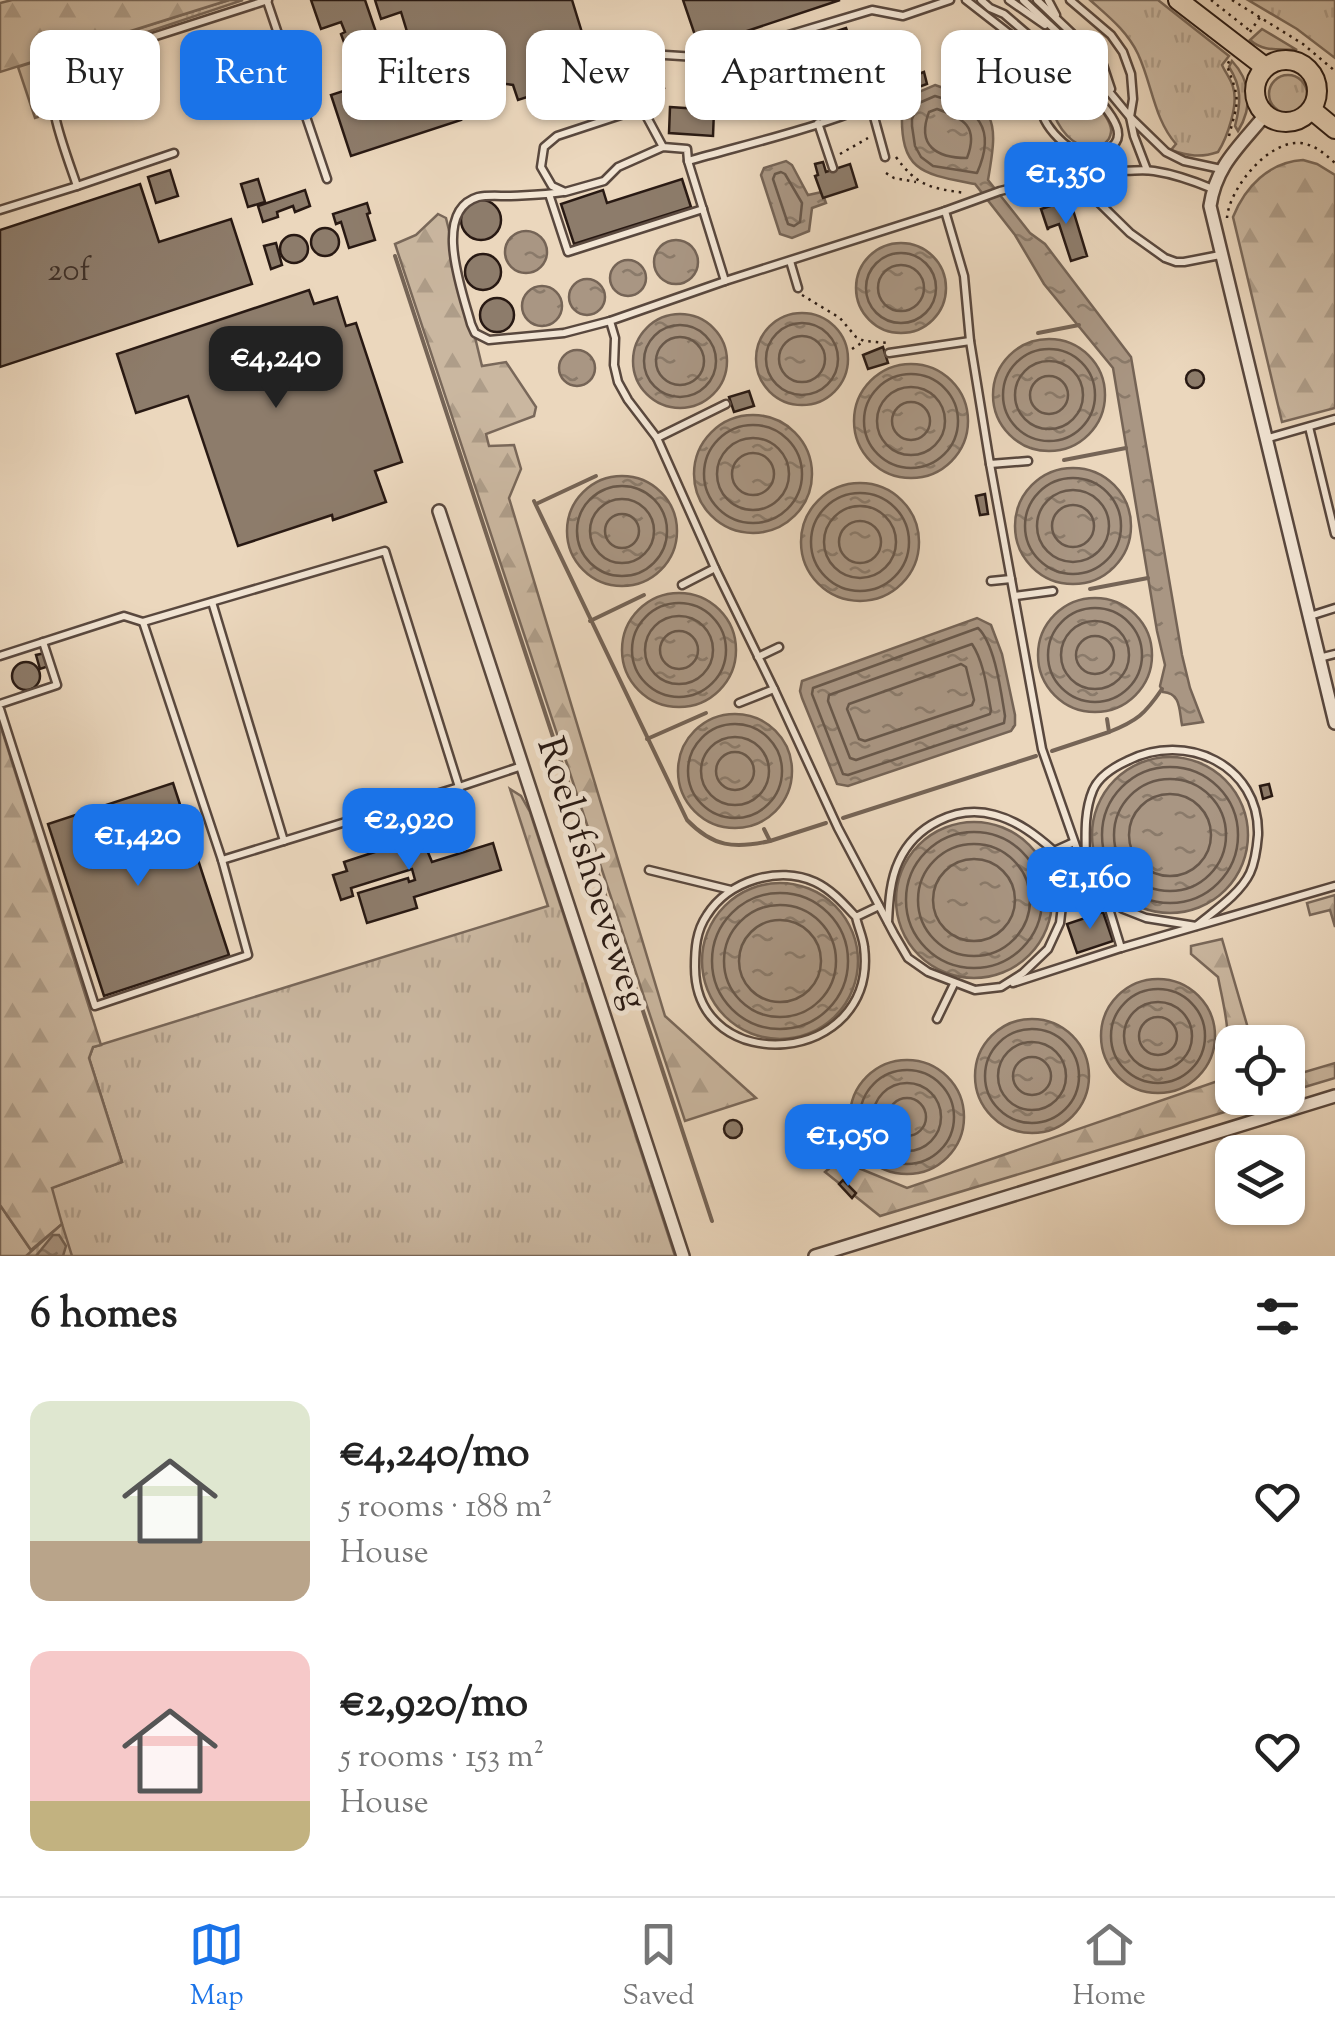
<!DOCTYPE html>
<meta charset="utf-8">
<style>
body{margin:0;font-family:"Sorts Mill Goudy",serif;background:#f2f2f2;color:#222;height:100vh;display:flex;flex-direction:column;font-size:38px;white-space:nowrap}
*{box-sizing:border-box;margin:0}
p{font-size:32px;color:#767676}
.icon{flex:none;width:55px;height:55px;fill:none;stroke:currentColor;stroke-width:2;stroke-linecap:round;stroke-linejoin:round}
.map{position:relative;height:1256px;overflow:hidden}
.sheet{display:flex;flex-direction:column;background:#fff;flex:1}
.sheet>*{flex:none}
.hud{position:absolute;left:30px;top:30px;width:1275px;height:90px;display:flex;gap:20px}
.fabs{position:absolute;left:1215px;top:1025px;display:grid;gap:20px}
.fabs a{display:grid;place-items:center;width:90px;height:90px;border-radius:20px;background:#fff;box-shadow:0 2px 8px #0004;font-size:50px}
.price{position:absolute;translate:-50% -85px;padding:0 22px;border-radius:20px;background:#1a73e8;color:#fff;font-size:32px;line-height:65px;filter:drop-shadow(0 2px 5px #0008)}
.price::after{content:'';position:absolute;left:50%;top:60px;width:30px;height:22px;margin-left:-15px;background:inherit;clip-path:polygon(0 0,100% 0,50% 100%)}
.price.current{background:#222;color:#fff}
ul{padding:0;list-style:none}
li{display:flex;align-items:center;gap:30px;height:250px;padding:0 30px}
li span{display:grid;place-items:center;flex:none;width:280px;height:200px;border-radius:20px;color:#555}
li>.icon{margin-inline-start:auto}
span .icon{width:120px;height:120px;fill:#fffc;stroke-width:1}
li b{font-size:42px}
h2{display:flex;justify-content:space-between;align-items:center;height:120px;padding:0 30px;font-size:42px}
.tag{padding:0 35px;border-radius:20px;background:#fff;box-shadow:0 2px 8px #0004;font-size:35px;line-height:90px}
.tag.current{background:#1a73e8;color:#fff}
.tab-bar{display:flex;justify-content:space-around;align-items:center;height:140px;border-top:2px solid #e0e0e0;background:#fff;font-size:28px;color:#767676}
.tab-bar a{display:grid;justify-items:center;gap:5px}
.tab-bar .current{color:#1a73e8}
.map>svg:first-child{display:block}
.grass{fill:url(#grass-tufts);stroke:#79685a;stroke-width:2.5}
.forest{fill:url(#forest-firs);stroke:#79685a;stroke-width:2.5}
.wetland{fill:url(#wetland-marsh);stroke:#79685a;stroke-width:2.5}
.water{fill:url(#water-ripples);stroke:#756456;stroke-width:2.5}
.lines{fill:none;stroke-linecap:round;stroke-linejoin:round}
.shore{stroke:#68584b;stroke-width:2.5}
.stream{stroke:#756456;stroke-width:4}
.building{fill:#8d7c6b;stroke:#281913;stroke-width:2.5}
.lane-casing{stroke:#59483e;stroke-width:11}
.street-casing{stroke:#59483e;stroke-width:16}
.primary-casing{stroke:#281913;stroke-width:22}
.path{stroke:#281913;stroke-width:2.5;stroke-dasharray:2.5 5;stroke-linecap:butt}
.lane{stroke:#f2e5d4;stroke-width:6}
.street{stroke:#f2e5d4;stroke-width:11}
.primary{stroke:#ebd7bd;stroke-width:18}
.labels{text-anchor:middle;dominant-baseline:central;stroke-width:10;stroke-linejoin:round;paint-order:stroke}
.number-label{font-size:32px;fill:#413229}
.street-label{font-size:38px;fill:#281913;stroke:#f2e5d4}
</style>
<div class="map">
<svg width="1335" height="1256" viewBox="0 0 1335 1256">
<defs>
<pattern id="grass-tufts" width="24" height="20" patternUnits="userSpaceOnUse" patternTransform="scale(2.5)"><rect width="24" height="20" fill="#cab7a0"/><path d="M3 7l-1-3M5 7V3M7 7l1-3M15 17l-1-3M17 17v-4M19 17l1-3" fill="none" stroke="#ae9d89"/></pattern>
<pattern id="forest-firs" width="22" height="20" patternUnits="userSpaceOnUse" patternTransform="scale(2.5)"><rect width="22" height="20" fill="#cab7a0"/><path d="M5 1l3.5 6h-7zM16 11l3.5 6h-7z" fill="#ae9d89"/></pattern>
<pattern id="wetland-marsh" width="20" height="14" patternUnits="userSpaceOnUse" patternTransform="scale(2.5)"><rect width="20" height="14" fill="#cab7a0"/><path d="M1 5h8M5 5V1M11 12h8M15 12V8" fill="none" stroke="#ae9d89"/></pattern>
<pattern id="water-ripples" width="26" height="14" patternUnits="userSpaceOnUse" patternTransform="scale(2.5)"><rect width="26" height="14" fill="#a99683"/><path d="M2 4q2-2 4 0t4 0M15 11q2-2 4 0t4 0" fill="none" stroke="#8a7a6a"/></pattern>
</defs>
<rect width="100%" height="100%" fill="#ebd7bd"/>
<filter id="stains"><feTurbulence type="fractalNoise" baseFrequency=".002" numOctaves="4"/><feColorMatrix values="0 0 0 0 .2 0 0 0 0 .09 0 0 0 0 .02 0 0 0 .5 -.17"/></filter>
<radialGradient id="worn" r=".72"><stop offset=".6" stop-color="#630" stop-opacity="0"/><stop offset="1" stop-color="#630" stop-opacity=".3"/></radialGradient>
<g class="grass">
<path d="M229,0h14l-183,61c-19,17 -13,36 -22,56l-3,1 -17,-51z"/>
<path d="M1090,0h68l71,56 -7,9c3,7 9,14 11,22 6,17 -6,51 -15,65 -17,6 -30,4 -47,-2l5,-6c-22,-25 -24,-60 -38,-90 -11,-23 -29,-37 -48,-54z"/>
<path d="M1248,0h87v58l-38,-29z"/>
<path d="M1262,29l35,21c-18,-2 -32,3 -47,-10z"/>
<path d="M1044,47c14,14 70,67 67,85 -1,8 -4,9 -9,14 -47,12 -63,-65 -58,-99z"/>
<path d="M1232,61c19,20 21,46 6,70l-3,-5c6,-23 7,-39 -6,-59z"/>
<circle cx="1288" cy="94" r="19"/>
<path d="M510,789l11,7 9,16 145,444h-675v-51l30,44 21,-61 71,-26 -33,-104 4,-11 455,-141z"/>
</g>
<g class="forest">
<path d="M12,0h217l-229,72v-69z"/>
<path d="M1303,160l14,4 18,11v233l-53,14 -49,-205c12,-30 36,-55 70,-57z"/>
<path d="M438,214l8,4 36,148 24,-4 30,45 -2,9 -48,18 3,12 25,-1 7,24 -12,29 156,518 91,82 -71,23 -290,-877 21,-9z"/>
<path d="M0,724l101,321 -8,2 -4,11 33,104 -70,26 10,36 -31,26 -31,-45z"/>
<path d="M1335,895v32l-5,-17 -20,5 -3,-12z"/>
<path d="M1222,939l30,103h-20v56h39l-391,118 -55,-44 14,-12 68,28 311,-107c18,-35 7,-67 0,-104l-27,-23v-8z"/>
<path d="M1335,1063v15l-47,14v-15z"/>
</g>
<path class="wetland" d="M62,1224l10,32h-46z"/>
<g class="water">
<path d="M935,85c62,21 64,32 53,95l42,53 15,11 86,113 51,298 8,33 13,34 -21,3c-3,-15 -1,-32 -19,-33l-3,-6 5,-21 -8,-34 -44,-263 -69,-84 -29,-49 -40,-51c-51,-10 -75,-11 -73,-72l4,-2 1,-13z"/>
<path d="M786,161l6,4 16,30 14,-3 4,11 -14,5 -3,23 -17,7 -12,-4 -19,-59 3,-7z"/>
<circle cx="526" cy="252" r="21"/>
<circle cx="676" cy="262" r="22"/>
<circle cx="901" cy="288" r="45"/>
<circle cx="628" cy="278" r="18"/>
<circle cx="587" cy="297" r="18"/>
<circle cx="542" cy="306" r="20"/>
<circle cx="802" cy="359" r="46"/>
<circle cx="680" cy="361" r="47"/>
<circle cx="1049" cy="395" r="56"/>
<circle cx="577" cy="368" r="18"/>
<circle cx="911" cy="421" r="57"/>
<circle cx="753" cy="474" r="59"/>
<circle cx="1073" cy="526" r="58"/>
<circle cx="622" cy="531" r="55"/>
<circle cx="860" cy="542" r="59"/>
<circle cx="679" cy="650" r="57"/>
<circle cx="1095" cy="655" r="57"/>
<path d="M977,618l14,7 11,29 13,61v10l-4,6 -163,55 -11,-2 -35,-86 -2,-7 2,-10z"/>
<circle cx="735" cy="771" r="57"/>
<circle cx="1170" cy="835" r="78"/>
<circle cx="974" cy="900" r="78"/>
<circle cx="780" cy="961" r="78"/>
<circle cx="1158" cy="1036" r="57"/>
<circle cx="1032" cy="1076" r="57"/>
<circle cx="907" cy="1117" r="57"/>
<path d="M53,1235h6l7,11 -3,10h-27z"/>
</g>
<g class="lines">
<g class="shore">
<path d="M935,96c43,12 62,32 42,77l-44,-7 -12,-9 -6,-11 -3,-20v-7l7,-16z"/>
<path d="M937,109c27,9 42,18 30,49 -30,0 -51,-12 -38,-46z"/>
<path d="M781,172l4,2 17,29 -2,19 -6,4 -6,-2 -15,-45 2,-5z"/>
<circle cx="901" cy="288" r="35"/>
<circle cx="901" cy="288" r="23"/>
<circle cx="802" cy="359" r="36"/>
<circle cx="680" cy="361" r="36"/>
<circle cx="802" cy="359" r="23"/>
<circle cx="680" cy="361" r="24"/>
<circle cx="1049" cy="395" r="46"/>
<circle cx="1049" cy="395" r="34"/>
<circle cx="911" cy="421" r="47"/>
<circle cx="1049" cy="395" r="19"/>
<circle cx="911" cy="421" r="34"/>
<circle cx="911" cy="421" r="19"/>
<circle cx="753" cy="474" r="49"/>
<circle cx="753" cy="474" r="36"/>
<circle cx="753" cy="474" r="21"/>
<circle cx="1073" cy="526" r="48"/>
<circle cx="622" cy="531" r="45"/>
<circle cx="1073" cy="526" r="36"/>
<circle cx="860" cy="542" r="49"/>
<circle cx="622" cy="531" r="32"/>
<circle cx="1073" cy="526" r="21"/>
<circle cx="860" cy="542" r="36"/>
<circle cx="622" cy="531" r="17"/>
<circle cx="860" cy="542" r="21"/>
<circle cx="679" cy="650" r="47"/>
<circle cx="1095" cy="655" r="47"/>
<circle cx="679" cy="650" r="34"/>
<circle cx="1095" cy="655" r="34"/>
<path d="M978,628c17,16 23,64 27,88l-1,7 -156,52 -5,-1 -31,-80 1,-6z"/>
<circle cx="679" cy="650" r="19"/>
<circle cx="1095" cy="655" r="19"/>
<path d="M972,644c12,18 15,45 19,66l-1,4 -134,46 -6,-2 -22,-57 1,-6z"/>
<path d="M961,664l5,3 8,33 -2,5 -107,36 -6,-2 -12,-30 2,-5z"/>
<circle cx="735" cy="771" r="47"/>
<circle cx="735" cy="771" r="34"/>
<circle cx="735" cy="771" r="19"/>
<circle cx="1170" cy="835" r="68"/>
<circle cx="1170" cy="835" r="56"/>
<circle cx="1170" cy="835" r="41"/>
<circle cx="974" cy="900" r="68"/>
<circle cx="974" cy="900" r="56"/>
<circle cx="974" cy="900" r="41"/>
<circle cx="780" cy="961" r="68"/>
<circle cx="780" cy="961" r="56"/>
<circle cx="780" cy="961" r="41"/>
<circle cx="1158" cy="1036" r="47"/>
<circle cx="1158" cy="1036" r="34"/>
<circle cx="1158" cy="1036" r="19"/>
<circle cx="1032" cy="1076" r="47"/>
<circle cx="1032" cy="1076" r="34"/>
<circle cx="1032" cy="1076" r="19"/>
<circle cx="907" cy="1117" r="47"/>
<circle cx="907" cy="1117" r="34"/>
<circle cx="907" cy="1117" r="19"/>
</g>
<g class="stream">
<path d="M395,256l317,965"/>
<path d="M1038,333l41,-8"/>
<path d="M1064,460l62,-12"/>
<path d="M534,501l153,319c26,27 47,29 83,21l-6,-12"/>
<path d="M536,504l60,-28"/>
<path d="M1090,589l58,-11"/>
<path d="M590,621l54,-26"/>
<path d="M1109,732c28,-11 36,-18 53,-43"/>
<path d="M647,739l59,-26"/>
<path d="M1052,751l57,-19 -2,-13"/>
<path d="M843,818l193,-62"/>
<path d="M770,841l56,-18"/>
</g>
</g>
<g class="building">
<path d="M311,0h54l15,44 28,-9 -7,-23 -20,7 -6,-19h197l12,39 17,-6 7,23 -26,5 5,17 -69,22 -5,-15 -14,-2 -3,7 -8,3 4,15 -18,5 -10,-34 -14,4 11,37 -110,36 -20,-61 31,-10 2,4 21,-7 -2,-8 16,-5 2,8 40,-15 -6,-21 -82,26 -12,-33 4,-2 -4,-10 -20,7z"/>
<path d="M683,0h157l-141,47z"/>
<path d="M846,28l8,23 -31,10 -8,-23z"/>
<path d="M924,72l3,12 -22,8 -3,-12z"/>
<path d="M662,78l2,10 -44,12 1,4 -6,1 -3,-13z"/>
<path d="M862,81l3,10 -24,8 -4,-10z"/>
<path d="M670,107l44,3 -1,26 -44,-3z"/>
<path d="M823,162l3,10 24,-8 7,23 -34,11 -8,-22 3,-1 -3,-11z"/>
<path d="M170,170l8,26 -22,7 -8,-26z"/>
<path d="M258,179l7,23 -17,5 -7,-23z"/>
<path d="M682,179l9,28 -117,37 -13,-40 42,-14 4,13z"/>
<path d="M140,184l19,58 72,-23 21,65 -252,83v-137z"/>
<path d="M305,190l5,16 -15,6 -2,-6 -16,6 1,5 -15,5 -5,-16z"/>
<path d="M1072,199l-2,1 17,56 -16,5 -12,-37 -11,4v2l-7,-21z"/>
<circle cx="481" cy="220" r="20"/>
<path d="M367,203l3,10 -3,1 8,26 -26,8 -8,-26 -5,2 -3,-10z"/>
<circle cx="325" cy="242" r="14"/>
<circle cx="294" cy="249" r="14"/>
<path d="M276,243l6,22 -11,4 -7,-23z"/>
<circle cx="483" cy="272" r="18"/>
<path d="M309,290l5,14 23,-7 9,29 10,-3 46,139 -27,9 11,31 -53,18 -1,-5 -94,31 -50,-150 -52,17 -19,-59z"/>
<circle cx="497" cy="315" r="17"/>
<path d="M883,347l5,16 -20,6 -5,-14z"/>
<circle cx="1195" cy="379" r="9"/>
<path d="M749,391l5,15 -20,6 -5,-15z"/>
<path d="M985,494l3,20 -8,1 -4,-19z"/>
<path d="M45,653l4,13 -9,3 -4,-14z"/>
<circle cx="26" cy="676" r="14"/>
<path d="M173,783l56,172 -125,41 -56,-172z"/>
<path d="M1269,784l3,12 -9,3 -3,-13z"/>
<path d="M397,827l7,1 7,9 14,-4 5,16 -3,1 5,12 61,-19 8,27 -87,27 3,11 -50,15 -9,-30 50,-15 1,4 6,-2 -3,-11 -61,19 2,8 -12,4 -8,-25 14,-4 -3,-9 40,-13v-14l5,-6z"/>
<path d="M1103,912l10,29 -36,12 -10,-29z"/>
<circle cx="733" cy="1129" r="9"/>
<path d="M843,1180l13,13 -4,5 -13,-14z"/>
</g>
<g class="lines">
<defs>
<g id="lane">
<path d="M966,0l50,39 20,23"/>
<path d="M981,0l9,8 14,6 29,25c3,20 4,60 10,77 10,25 47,49 72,54 13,2 26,-1 39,1 20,3 40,10 59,18"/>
<path d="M1009,0l36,25"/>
<path d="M1023,0l45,42 62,75 36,35 18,9 37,8"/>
<path d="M1037,0l65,62 9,27"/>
<path d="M1048,0l8,15"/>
<path d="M1070,0l41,35 12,17 8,22 2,25 -3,18 4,19 13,34"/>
<path d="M267,1l60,178"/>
<path d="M1068,43c2,10 2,22 8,30 21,29 78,72 9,83"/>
<path d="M665,55l47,3 160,-48 31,6 47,-16"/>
<path d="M871,106l14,51"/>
<path d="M818,123l15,45"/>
<path d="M663,147l-45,20 -14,14 -39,11 -13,-6 -11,-19 3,-20 13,-11 85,-28 21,39 24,2 1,12 37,120"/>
<path d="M174,153l-97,33c-7,-22 -32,-84 -23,-104 4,-10 15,-16 24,-21l190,-61"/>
<path d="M688,161c70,-20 145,-36 211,-69"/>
<path d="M563,192c-18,3 -36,3 -55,4 -9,0 -21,-1 -30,1 -47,14 -15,96 -7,127l4,9 14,7 75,-7 46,-12"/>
<path d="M549,194l19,58 135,-43"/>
<path d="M0,210l77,-24"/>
<path d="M945,211l-220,70 -115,40 5,17 -1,27 4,17 10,18 29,38 58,130 59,121 64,139 56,106 14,24 20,14 47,18 26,-3 22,-14 25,-24 12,-26 3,-26 -9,-46 20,-9"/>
<path d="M790,261l8,27"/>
<path d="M889,353l81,-12"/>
<path d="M1309,427l26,107"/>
<path d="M657,438l69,-34"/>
<path d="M1265,439l70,-20"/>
<path d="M1028,461l-38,3 -20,-123 -6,-65 -19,-65 55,-20 49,-12h16l16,6 49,48 35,25 11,4h8l36,-7"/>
<path d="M990,464l52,285 36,103 27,45 18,12 23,9 50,8c18,-15 44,-32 54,-53 5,-11 7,-26 8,-38 2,-70 -72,-104 -131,-74 -13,6 -28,15 -34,29 -10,24 -7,50 -7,76"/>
<path d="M991,581l20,-2"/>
<path d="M682,585l33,-17"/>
<path d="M1015,596l38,-5"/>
<path d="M212,602l72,239"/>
<path d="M1310,616l25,-8"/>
<path d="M0,656l124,-40 19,6"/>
<path d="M758,657l21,-10"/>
<path d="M1319,658l16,-4"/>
<path d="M739,703l35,-14"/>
<path d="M0,704l57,-19 -14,-43"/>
<path d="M0,709l95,297 153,-51 -26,-95 -79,-238 242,-71 74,236 63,-21"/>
<path d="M222,860l237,-73 4,16"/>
<path d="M649,870l82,20"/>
<path d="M1106,899l15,49 214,-62"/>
<path d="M856,917c-12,-13 -24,-27 -41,-35 -36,-17 -87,-1 -108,33 -11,16 -12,34 -12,52 0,113 184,99 169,-20 -1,-10 -6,-20 -8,-30l23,-11"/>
<path d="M888,922c1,-20 2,-42 11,-61 16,-35 58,-57 96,-46 23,6 42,21 59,36"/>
<path d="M1013,983l108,-35"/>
<path d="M937,1019l17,-35"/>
</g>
<g id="street">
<path d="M1265,115c-25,31 -49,50 -55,91l125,517"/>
<path d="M439,511l244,745"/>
<path d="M815,1256l520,-160"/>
</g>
<g id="primary">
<path d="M1178,0l87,67"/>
<circle cx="1286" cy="91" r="31"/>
<path d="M1312,110l23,19"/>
</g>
</defs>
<use href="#lane" class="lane-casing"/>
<use href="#street" class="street-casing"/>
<use href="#primary" class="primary-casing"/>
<g class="path">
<path d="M1211,0l38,30"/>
<path d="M1232,0l71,44 32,27"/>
<path d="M1250,32l10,-15"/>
<path d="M1229,136c9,-36 12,-34 -2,-70l3,-7"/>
<path d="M840,154l28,-16"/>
<path d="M896,157c21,29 34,31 69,36"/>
<path d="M886,173l8,5 22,4"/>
<path d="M1227,218c2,-29 41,-78 74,-75 14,2 24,11 34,20"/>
<path d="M802,295l38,23 16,19 8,4 24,2"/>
<path d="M852,349l11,-7"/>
</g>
<use href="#lane" class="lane"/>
<use href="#street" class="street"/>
<use href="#primary" class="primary"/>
</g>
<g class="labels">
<g class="number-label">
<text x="69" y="272">20f</text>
</g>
<g class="street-label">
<text transform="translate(590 874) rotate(72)">Roelofshoeveweg</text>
</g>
</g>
<rect width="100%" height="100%" filter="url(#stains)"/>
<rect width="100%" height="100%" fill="url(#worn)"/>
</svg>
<div class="fabs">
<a><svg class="icon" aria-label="locate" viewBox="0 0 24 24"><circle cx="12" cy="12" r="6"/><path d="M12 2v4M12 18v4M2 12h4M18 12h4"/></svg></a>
<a><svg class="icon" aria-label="layers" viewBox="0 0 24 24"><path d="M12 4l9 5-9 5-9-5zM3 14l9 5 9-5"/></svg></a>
</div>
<b class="price" style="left:1066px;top:227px">€1,350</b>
<b class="price current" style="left:276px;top:411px">€4,240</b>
<b class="price" style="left:409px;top:873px">€2,920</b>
<b class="price" style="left:138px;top:889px">€1,420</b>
<b class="price" style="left:1090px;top:932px">€1,160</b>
<b class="price" style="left:848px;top:1189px">€1,050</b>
<div class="hud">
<a class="tag">Buy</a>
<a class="tag current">Rent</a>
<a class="tag">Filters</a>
<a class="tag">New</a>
<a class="tag">Apartment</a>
<a class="tag">House</a>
</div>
</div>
<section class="sheet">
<h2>6 homes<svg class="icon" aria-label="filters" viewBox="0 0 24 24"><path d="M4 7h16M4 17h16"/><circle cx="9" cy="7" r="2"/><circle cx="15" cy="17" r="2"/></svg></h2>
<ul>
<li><span style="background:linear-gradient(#dfe7d0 70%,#b9a48a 0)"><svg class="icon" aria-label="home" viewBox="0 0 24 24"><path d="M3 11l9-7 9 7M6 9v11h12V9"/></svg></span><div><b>€4,240/mo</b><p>5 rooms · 188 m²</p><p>House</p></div><svg class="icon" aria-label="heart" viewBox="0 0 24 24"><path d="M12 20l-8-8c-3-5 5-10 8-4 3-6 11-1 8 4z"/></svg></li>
<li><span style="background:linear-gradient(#f6c9c9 75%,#c2b280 0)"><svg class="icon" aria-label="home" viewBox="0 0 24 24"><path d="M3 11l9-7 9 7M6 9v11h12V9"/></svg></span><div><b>€2,920/mo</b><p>5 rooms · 153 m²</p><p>House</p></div><svg class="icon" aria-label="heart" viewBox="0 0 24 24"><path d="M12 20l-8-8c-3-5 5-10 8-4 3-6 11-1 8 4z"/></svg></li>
</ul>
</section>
<nav class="tab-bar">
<a class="current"><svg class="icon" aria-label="map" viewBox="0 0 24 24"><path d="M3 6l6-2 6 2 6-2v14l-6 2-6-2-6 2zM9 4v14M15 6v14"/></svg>Map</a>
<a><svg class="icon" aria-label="saved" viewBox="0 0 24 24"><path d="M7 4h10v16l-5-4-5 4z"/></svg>Saved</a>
<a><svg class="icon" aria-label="home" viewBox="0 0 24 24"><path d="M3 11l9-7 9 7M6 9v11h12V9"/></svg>Home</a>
</nav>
